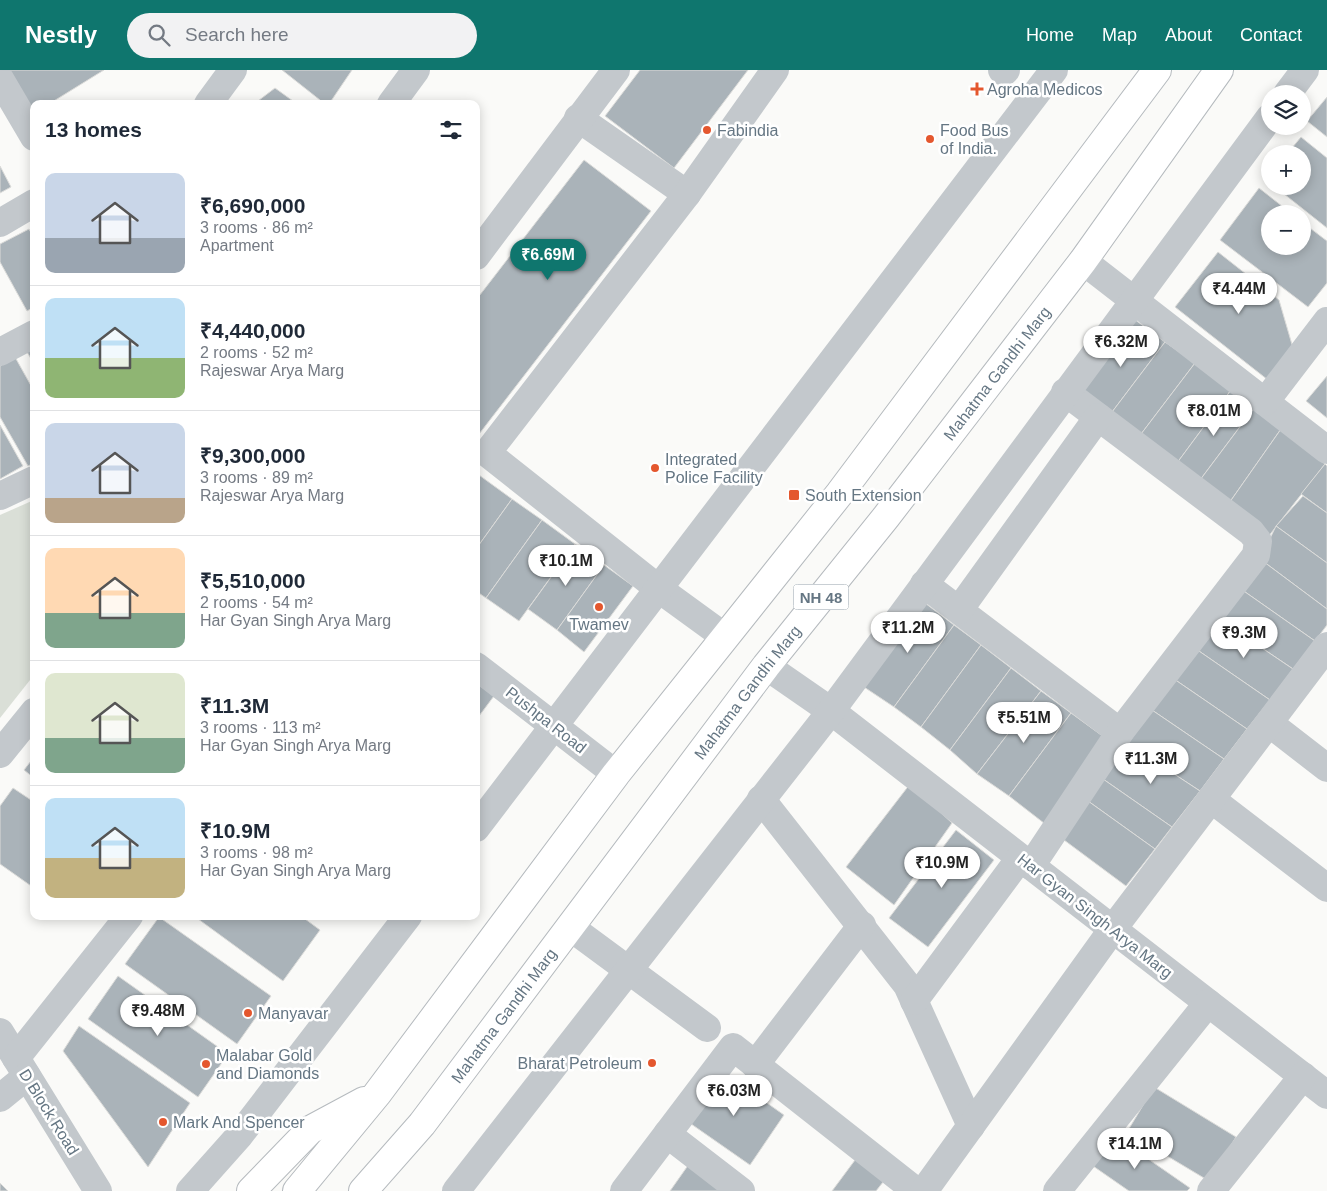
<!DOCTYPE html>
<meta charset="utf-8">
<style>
body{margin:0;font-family:Arial,sans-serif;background:#f2f2f3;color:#1f2937;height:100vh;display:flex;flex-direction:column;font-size:19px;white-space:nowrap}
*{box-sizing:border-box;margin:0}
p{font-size:16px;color:#747a83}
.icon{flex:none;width:28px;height:28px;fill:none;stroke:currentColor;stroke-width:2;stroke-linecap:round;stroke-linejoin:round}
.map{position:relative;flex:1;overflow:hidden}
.details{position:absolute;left:30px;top:30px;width:450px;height:820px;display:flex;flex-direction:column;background:#fff;border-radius:10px;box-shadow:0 2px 12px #0003}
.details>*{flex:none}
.fabs{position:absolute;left:1261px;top:15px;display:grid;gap:10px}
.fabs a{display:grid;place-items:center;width:50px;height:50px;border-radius:50%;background:#fff;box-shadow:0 2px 12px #0003;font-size:25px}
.price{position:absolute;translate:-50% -42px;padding:0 11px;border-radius:18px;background:#fff;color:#222;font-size:16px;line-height:32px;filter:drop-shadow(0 1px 2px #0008)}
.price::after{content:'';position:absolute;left:50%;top:30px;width:15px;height:11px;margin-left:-8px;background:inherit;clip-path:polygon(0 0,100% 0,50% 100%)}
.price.on{background:#0f766e;color:#fff}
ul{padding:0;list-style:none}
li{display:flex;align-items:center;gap:15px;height:125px;padding:0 15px}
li+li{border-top:1px solid #e0e1e3}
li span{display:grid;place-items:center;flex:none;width:140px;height:100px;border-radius:10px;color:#555}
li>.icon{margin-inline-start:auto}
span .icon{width:60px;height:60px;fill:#fffc;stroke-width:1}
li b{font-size:21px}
h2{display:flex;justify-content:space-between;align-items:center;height:60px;padding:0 15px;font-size:21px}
header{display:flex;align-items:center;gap:30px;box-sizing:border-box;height:70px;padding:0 25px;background:#0f766e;color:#fff}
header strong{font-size:24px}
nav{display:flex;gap:28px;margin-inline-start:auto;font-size:18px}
.search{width:350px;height:45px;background:#f2f2f3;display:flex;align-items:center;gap:12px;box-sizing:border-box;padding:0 18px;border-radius:28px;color:#747a83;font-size:19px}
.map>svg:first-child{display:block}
.green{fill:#dadfd7}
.building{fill:#aab3b9;stroke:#dcdcda}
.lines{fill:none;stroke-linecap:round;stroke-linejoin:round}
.major-casing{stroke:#b5babe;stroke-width:30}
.minor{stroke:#c3c8cc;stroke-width:28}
.major{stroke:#fff;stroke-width:28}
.poi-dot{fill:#e4572e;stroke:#fff;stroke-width:2}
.labels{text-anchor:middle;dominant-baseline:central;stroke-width:5;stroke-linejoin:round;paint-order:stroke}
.shield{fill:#fff;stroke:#939fa8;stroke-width:1}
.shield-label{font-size:15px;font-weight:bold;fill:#657683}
.poi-label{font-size:16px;fill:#657683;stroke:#fff;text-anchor:start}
.street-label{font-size:16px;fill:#657683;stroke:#fff}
</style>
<header>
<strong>Nestly</strong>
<div class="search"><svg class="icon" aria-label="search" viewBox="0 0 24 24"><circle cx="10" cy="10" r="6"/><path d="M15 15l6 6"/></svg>Search here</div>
<nav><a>Home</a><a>Map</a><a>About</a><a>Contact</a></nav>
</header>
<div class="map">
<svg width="1327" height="1121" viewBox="0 0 1327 1121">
<rect width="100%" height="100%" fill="#fafaf8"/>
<path class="green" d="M34,430v175l-34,43v-203z"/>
<g class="building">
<path d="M5,0h99l-55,34h-15v9z"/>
<path d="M282,0h70l-23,34h-4z"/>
<path d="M640,0h108l-74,98 -69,-52z"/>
<path d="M275,18l22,16h-43z"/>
<path d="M1327,27v40l-20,-16z"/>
<path d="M1301,67l26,21v70l-53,-42h28v-32h-15z"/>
<path d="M584,90l67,51 -175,227v-138z"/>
<path d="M0,96l11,21 -11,6z"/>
<path d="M1259,118l33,26h-22v32h32v-24l25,19v42l-19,24 -88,-67z"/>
<path d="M29,159l5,9v69l-7,4 -27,-49v-18z"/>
<path d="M1218,182l61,48 14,48 -25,32 -93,-73z"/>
<path d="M1134,249l31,23 -56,74 -31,-23z"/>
<path d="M34,269v25l-11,-19z"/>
<path d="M1165,272l30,21 -57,75 -29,-22z"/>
<path d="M15,287l19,34v72l-6,3 -28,-49v-51z"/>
<path d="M1195,293l36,27 -57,77 -36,-29z"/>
<path d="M1327,306v42l-21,-17z"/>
<path d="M1231,320l23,18 -57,76 -23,-17z"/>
<path d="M1254,338l27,21 -54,77 -30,-22z"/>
<path d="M0,355l23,41 -23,13z"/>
<path d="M1281,359l44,35 -57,73 -41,-31z"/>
<path d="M1325,394l2,2v47l-26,-19z"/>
<path d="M479,405l33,24 -36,50v-71z"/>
<path d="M1303,426l24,17v50l-51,-37z"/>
<path d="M512,429l30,21 -56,78 -10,-7v-42z"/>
<path d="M542,450l33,24 -56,77 -33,-23z"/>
<path d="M1276,456l51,37v46l-67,-50z"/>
<path d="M575,474l29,21 -47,65 -29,-21z"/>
<path d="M1260,489l67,50v16l-12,16 -77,-54z"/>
<path d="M604,495l29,21 -49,66 -27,-22z"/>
<path d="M1238,517l77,54 -22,28 -77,-52z"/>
<path d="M921,530l33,25 -60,82 -33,-22z"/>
<path d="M1216,547l77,52 -23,31 -74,-51z"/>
<path d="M954,555l27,20 -60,82 -27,-20z"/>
<path d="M981,575l30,23 -61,82 -29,-23z"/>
<path d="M1196,579l74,51 -23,29 -73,-50z"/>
<path d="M1011,598l30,23 -64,83 -27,-24z"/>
<path d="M1174,609l73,50 -23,30 -75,-51z"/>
<path d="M476,613l18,13 -18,24z"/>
<path d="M1041,621l30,22 -62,83 -32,-22z"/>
<path d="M1149,638l75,51 -24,32 -73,-48z"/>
<path d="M1071,643l37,27 -59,87 -40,-31z"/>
<path d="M1127,673l73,48 -28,36 -69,-48z"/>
<path d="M34,687v21l-10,-8z"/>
<path d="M1103,709l69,48 -17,22 -67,-48z"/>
<path d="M910,714l42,39 -58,82 -48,-38z"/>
<path d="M13,718l21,14v86l-34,-24v-58z"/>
<path d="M1088,731l67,48 -29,37 -66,-49z"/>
<path d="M956,760l38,30 -66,87 -39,-29z"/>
<path d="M194,846h107l19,14 -37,51z"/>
<path d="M159,847l112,79 -34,48 -112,-80z"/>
<path d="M118,906l110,78 -30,43 -110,-78z"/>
<path d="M79,956l111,77 -42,64 -85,-116z"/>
<path d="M719,999l65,46 -34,50 -66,-46z"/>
<path d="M1154,1017l82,50 -27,44 -82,-49z"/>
<path d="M1115,1066l75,52 -3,3h-58l-36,-25z"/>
<path d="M858,1086l29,21 -11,14h-44z"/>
<path d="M689,1094l32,27h-51z"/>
<path d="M0,1113l8,8h-8z"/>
</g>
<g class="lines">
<defs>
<g id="major">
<path d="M251,1121l59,-61 54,-29"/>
<path d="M297,1121l80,-97 239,-320 224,-281 317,-423"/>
<path id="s1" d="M363,1121l59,-67 344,-458 120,-149 197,-256 136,-191"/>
</g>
</defs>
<use href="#major" class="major-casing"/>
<g class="minor">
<path d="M1002,0l2,2 2,-2"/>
<path d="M0,9l34,58"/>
<path d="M1287,24l18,-24"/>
<path d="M208,34l25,-34"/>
<path d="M391,34l25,-34"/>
<path d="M578,48l109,76"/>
<path d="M0,153l34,-20"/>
<path d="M476,186l140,-186"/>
<path d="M1083,191l244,189"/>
<path d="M0,282l34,-18"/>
<path d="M1265,332l62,-81"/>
<path d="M0,426l34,-16"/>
<path d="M924,514l196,148 136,-177 2,-14 -7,-9 -186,-140"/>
<path d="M959,540l139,-193"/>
<path d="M725,567l-66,-48 -172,-136 200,-259 88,-124"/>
<path d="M476,596l140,108"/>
<path d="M766,596l65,45 496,384"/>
<path d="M1269,653l58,45"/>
<path d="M0,684l34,-42"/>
<path d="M761,729l146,186 64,141"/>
<path d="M1211,729l116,89"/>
<path d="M476,758l578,-758"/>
<path d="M1031,796l89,-134"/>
<path d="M570,857l137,101"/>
<path d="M914,931l106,-143"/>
<path d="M0,962l98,159"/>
<path d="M16,988l113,-142"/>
<path d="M755,995l107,-140"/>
<path d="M0,1028l27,-22"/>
<path d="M667,1064l74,57"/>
<path d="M190,1121l49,-55 169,-220"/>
<path d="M456,1121l375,-480 439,-594"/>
<path d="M624,1121l109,-144 183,144"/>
<path d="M924,1121l188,-261 215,-284"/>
<path d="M1057,1121l151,-188"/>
<path d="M1211,1121l92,-115"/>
</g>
<use href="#major" class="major"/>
</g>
<g class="poi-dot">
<path d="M974.5 11.5h5v5h5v5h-5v5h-5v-5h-5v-5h5z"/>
<circle cx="707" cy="60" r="5"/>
<circle cx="930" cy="69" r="5"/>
<circle cx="655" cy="398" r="5"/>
<rect x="788" y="419" width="12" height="12" rx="2.5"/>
<circle cx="599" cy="537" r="5"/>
<circle cx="248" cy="943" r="5"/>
<circle cx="652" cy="993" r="5"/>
<circle cx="206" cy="994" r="5"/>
<circle cx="163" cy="1052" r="5"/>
</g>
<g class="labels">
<rect class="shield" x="793.5" y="514.5" width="55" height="25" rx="4"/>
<g class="shield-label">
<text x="821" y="527">NH 48</text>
</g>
<g class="poi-label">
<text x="987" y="19">Agroha Medicos</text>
<text x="717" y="60">Fabindia</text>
<text x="940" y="60">Food Bus<tspan x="940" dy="18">of India.</tspan></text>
<text x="665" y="389">Integrated<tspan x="665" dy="18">Police Facility</tspan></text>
<text x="805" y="425">South Extension</text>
<text x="599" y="554" text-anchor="middle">Twamev</text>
<text x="258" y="943">Manyavar</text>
<text x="216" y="985">Malabar Gold<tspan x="216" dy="18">and Diamonds</tspan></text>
<text x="642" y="993" text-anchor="end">Bharat Petroleum</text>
<text x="173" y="1052">Mark And Spencer</text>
</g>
<g class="street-label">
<text stroke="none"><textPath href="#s1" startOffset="1035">Mahatma Gandhi Marg</textPath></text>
<text stroke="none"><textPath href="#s1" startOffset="630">Mahatma Gandhi Marg</textPath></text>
<text transform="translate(546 650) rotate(38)">Pushpa Road</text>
<text transform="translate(1095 846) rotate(38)">Har Gyan Singh Arya Marg</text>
<text stroke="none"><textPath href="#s1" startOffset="225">Mahatma Gandhi Marg</textPath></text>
<text transform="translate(49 1042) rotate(58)">D Block Road</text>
</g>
</g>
</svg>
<div class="fabs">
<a><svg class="icon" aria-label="layers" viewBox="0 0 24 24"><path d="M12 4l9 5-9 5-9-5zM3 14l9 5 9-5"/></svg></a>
<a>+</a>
<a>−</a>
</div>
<b class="price on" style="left:548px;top:211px">₹6.69M</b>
<b class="price" style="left:1239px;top:245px">₹4.44M</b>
<b class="price" style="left:1121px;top:298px">₹6.32M</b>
<b class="price" style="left:1214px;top:367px">₹8.01M</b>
<b class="price" style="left:566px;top:517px">₹10.1M</b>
<b class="price" style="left:908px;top:584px">₹11.2M</b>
<b class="price" style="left:1244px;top:589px">₹9.3M</b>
<b class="price" style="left:1024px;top:674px">₹5.51M</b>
<b class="price" style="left:1151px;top:715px">₹11.3M</b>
<b class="price" style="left:942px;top:819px">₹10.9M</b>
<b class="price" style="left:158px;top:967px">₹9.48M</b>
<b class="price" style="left:734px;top:1047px">₹6.03M</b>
<b class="price" style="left:1135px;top:1100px">₹14.1M</b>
<section class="details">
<h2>13 homes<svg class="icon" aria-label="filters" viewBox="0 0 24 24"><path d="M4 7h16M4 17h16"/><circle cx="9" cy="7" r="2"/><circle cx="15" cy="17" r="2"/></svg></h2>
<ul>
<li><span style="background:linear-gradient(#c9d6e8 65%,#9aa5b1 0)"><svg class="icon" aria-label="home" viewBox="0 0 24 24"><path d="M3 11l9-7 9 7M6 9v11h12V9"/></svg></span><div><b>₹6,690,000</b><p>3 rooms · 86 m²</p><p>Apartment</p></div></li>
<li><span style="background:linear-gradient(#bfe0f5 60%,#8fb573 0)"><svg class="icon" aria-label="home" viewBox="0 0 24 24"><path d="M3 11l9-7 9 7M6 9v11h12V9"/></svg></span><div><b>₹4,440,000</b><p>2 rooms · 52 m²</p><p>Rajeswar Arya Marg</p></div></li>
<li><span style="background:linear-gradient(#c9d6e8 75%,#b9a48a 0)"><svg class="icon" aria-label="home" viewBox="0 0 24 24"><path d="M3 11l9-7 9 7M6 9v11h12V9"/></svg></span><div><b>₹9,300,000</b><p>3 rooms · 89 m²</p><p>Rajeswar Arya Marg</p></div></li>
<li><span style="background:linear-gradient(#ffd9b3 65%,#7fa58c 0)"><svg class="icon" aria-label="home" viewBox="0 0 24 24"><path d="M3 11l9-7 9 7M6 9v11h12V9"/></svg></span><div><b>₹5,510,000</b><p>2 rooms · 54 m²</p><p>Har Gyan Singh Arya Marg</p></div></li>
<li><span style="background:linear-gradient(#dfe7d0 65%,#7fa58c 0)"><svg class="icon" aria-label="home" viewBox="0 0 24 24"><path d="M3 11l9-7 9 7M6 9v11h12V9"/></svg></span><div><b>₹11.3M</b><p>3 rooms · 113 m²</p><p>Har Gyan Singh Arya Marg</p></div></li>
<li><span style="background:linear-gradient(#bfe0f5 60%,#c2b280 0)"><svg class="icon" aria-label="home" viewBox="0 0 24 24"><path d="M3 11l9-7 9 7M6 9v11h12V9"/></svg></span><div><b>₹10.9M</b><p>3 rooms · 98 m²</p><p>Har Gyan Singh Arya Marg</p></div></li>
</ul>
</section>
</div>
